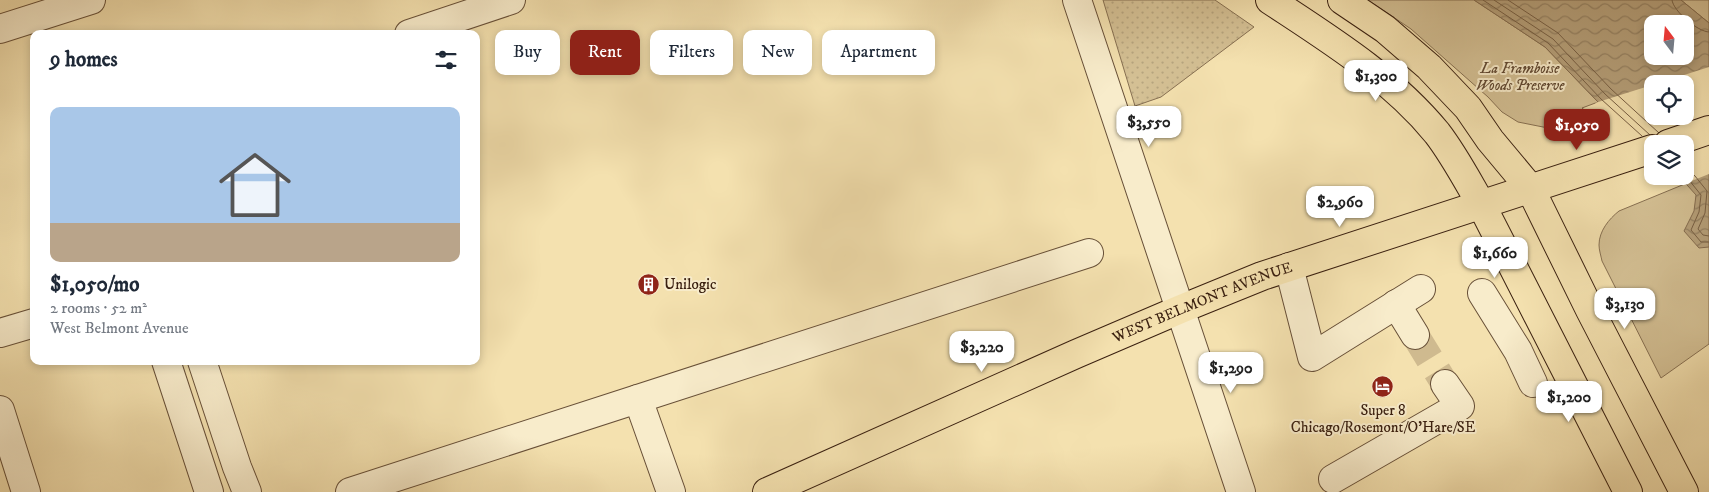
<!DOCTYPE html>
<meta charset="utf-8">
<style>
body{margin:0;font-family:"IM FELL DW Pica",serif;background:#f6f6f7;color:#1f2937;height:100vh;display:flex;flex-direction:column;font-size:19px;white-space:nowrap}
*{box-sizing:border-box;margin:0}
p{font-size:16px;color:#747a83}
.icon{flex:none;width:28px;height:28px;fill:none;stroke:currentColor;stroke-width:2;stroke-linecap:round;stroke-linejoin:round}
.map{position:relative;flex:1;overflow:hidden}
.side{position:absolute;left:30px;top:30px;width:450px;height:335px;display:flex;flex-direction:column;background:#fff;border-radius:10px;box-shadow:0 2px 8px #0003}
.side>*{flex:none}
.guide{position:absolute;left:495px;top:30px;width:475px;height:45px;display:flex;gap:10px}
.needle{width:32px;rotate:344deg}
.buttons{position:absolute;left:1644px;top:15px;display:grid;gap:10px}
.buttons a{display:grid;place-items:center;width:50px;height:50px;border-radius:10px;background:#fff;box-shadow:0 2px 8px #0003;font-size:25px}
.price{position:absolute;translate:-50% -42px;padding:0 11px;border-radius:10px;background:#fff;color:#222;font-size:16px;line-height:32px;filter:drop-shadow(0 1px 2px #0008)}
.price::after{content:'';position:absolute;left:50%;top:30px;width:15px;height:11px;margin-left:-8px;background:inherit;clip-path:polygon(0 0,100% 0,50% 100%)}
.price.on{background:#8f2418;color:#fff}
ul{padding:0;list-style:none}
li{display:grid;align-content:center;gap:10px;height:265px;padding:0 20px}
li+li{border-top:1px solid #e0e1e3}
li span{display:grid;place-items:center;height:155px;border-radius:10px;color:#555}
li>.icon{margin-inline-start:auto}
span .icon{width:90px;height:90px;fill:#fffc;stroke-width:1}
li b{font-size:21px}
h2{display:flex;justify-content:space-between;align-items:center;height:60px;padding:0 20px;font-size:21px}
.pill{padding:0 18px;border-radius:10px;background:#fff;box-shadow:0 2px 8px #0003;font-size:18px;line-height:45px}
.pill.on{background:#8f2418;color:#fff}
.map>svg:first-child{display:block}
.grass{fill:url(#grass-dots);stroke:#877052}
.park{fill:#d4c094;stroke:#877052}
.water{fill:url(#water-waves);stroke:#846c4f;fill-rule:evenodd}
.pier{fill:#f4e1af}
.lines{fill:none;stroke-linecap:round;stroke-linejoin:round}
.shore{stroke:#786044;stroke-width:1}
.minor-tunnel{stroke:#cfba8f;stroke-width:28;stroke-dasharray:28 14;stroke-linecap:butt}
.minor-casing{stroke:#685038;stroke-width:30}
.major-casing{stroke:#3a2010;stroke-width:30}
.minor{stroke:#f8eccb;stroke-width:28}
.major{stroke:#f4e1af;stroke-width:28}
.labels{text-anchor:middle;dominant-baseline:central;stroke-width:4;stroke-linejoin:round;paint-order:stroke}
.park-label{font-size:15px;font-style:italic;fill:#604831;stroke:#f8eccb}
.poi-label{font-size:15px;fill:#3a2010;stroke:#f8eccb;text-anchor:start}
.street-label{font-size:15px;fill:#3a2010;stroke:#f8eccb}
</style>
<div class="map">
<svg width="1709" height="492" viewBox="0 0 1709 492">
<defs>
<pattern id="grass-dots" width="8" height="8" patternUnits="userSpaceOnUse" patternTransform="scale(1.25)"><rect width="8" height="8" fill="#d4c094"/><path d="M2 2h.1M6 6h.1" fill="none" stroke="#b7a57f" stroke-width="1.8" stroke-linecap="round"/></pattern>
<pattern id="water-waves" width="16" height="10" patternUnits="userSpaceOnUse" patternTransform="scale(1.25)"><rect width="16" height="10" fill="#b59f79"/><path d="M0 5q4-4 8 0t8 0" fill="none" stroke="#948162"/></pattern>
</defs>
<rect width="100%" height="100%" fill="#f4e1af"/>
<filter id="stains"><feTurbulence type="fractalNoise" baseFrequency=".004" numOctaves="4"/><feColorMatrix values="0 0 0 0 .2 0 0 0 0 .09 0 0 0 0 .02 0 0 0 .5 -.17"/></filter>
<radialGradient id="worn" r=".72"><stop offset=".6" stop-color="#630" stop-opacity="0"/><stop offset="1" stop-color="#630" stop-opacity=".3"/></radialGradient>
<path class="grass" d="M1103,0h112l39,27 -93,70 -26,9z"/>
<g class="park">
<path d="M1368,0h106l71,47 53,55 -16,6 11,9 -29,9 -16,2 -30,-6 -16,-10 -14,-15 -77,-68z"/>
<path d="M1681,0h28v23z"/>
<path d="M1709,174v170l-48,34 -59,-117c-1,-5 -3,-11 -3,-16 0,-14 10,-26 20,-34z"/>
</g>
<path class="water" d="M1474,0h207l28,23v224l-10,1 -15,-17 10,-20 2,-16 -17,-19h6v-32l-33,8 -54,-50 -53,-55zM1652,24h33v32h-33zM1652,84h33v32h-33z"/>
<path class="pier" d="M1709,67v107l-25,10 -8,-8h9v-32l-34,10 -56,-51 57,-18v31h33v-32h-29z"/>
<g class="lines">
<g class="shore">
<path d="M1483,0l65,43 53,56 41,37"/>
<path d="M1494,0l59,39 52,55 45,41"/>
<path d="M1508,0l50,33 53,56 48,44"/>
<path d="M1672,0c1,11 26,32 37,32"/>
<path d="M1685,167l10,9 12,15 -2,22 -7,16 5,6 6,1"/>
<path d="M1685,175l16,20 -2,17 -8,18 10,12h8"/>
</g>
<path class="minor-tunnel" d="M1415,335l30,49"/>
<defs>
<g id="minor">
<path d="M1077,0l164,492"/>
<path d="M0,29l91,-29"/>
<path d="M409,34l102,-34"/>
<path d="M1289,267l23,90 109,-68"/>
<path d="M1482,293l36,58 15,32"/>
<path d="M1396,304l19,31"/>
<path d="M0,333l34,-10"/>
<path d="M166,361l43,131"/>
<path d="M202,361l35,106 10,25"/>
<path d="M638,399l33,93"/>
<path d="M0,410l26,82"/>
<path d="M1333,479l127,-73 -15,-22"/>
<path d="M350,492l739,-239"/>
</g>
<g id="major">
<path d="M1270,0c59,39 121,77 167,133 17,22 30,47 44,71l147,288"/>
<path d="M1342,0l43,29 44,38 39,41 22,32 40,48 60,122 94,182"/>
<path d="M1668,144l41,-14"/>
<path id="s1" d="M767,492l309,-138 105,-45 81,-33 390,-127"/>
</g>
</defs>
<use href="#minor" class="minor-casing"/>
<use href="#major" class="major-casing"/>
<use href="#minor" class="minor"/>
<use href="#major" class="major"/>
</g>
<defs>
<symbol id="building-disc" viewBox="-11 -11 22 22"><circle r="9.5" fill="#8f2418" stroke="#f8eccb"/><path d="M-4-6H4V6H1V3H-1V6H-4ZM-2.5-4.3h1.7v1.8h-1.7ZM.8-4.3h1.7v1.8H.8ZM-2.5-1h1.7V.8h-1.7ZM.8-1h1.7V.8H.8Z" fill="#fff"/></symbol>
<symbol id="hotel-disc" viewBox="-11 -11 22 22"><circle r="9.5" fill="#8f2418" stroke="#f8eccb"/><path d="M-6-4.5h1.5V1H6V5H4.5V3h-9V5H-6ZM-4 0a1.8 1.8 0 1 1 3.6 0ZM.5 0V-2.5h3Q6-2.5 6 0Z" fill="#fff"/></symbol>
</defs>
<g fill-rule="evenodd">
<use href="#building-disc" x="636" y="272" width="25" height="25"/>
<use href="#hotel-disc" x="1370" y="374" width="25" height="25"/>
</g>
<g class="labels">
<g class="park-label">
<text x="1520" y="68">La Framboise<tspan x="1520" dy="17">Woods Preserve</tspan></text>
</g>
<g class="poi-label">
<text x="664" y="284">Unilogic</text>
<text x="1383" y="410" text-anchor="middle">Super 8<tspan x="1383" dy="17">Chicago/Rosemont/O'Hare/SE</tspan></text>
</g>
<g class="street-label">
<text stroke="none"><textPath href="#s1" startOffset="475">WEST BELMONT AVENUE</textPath></text>
</g>
</g>
<rect width="100%" height="100%" filter="url(#stains)"/>
<rect width="100%" height="100%" fill="url(#worn)"/>
</svg>
<div class="buttons">
<a><svg class="needle" viewBox="-14 -14 28 28"><path d="M0-13l5 13h-10z" fill="#e53935"/><path d="M0 13l5-13h-10z" fill="#747a83"/></svg></a>
<a><svg class="icon" aria-label="locate" viewBox="0 0 24 24"><circle cx="12" cy="12" r="6"/><path d="M12 2v4M12 18v4M2 12h4M18 12h4"/></svg></a>
<a><svg class="icon" aria-label="layers" viewBox="0 0 24 24"><path d="M12 4l9 5-9 5-9-5zM3 14l9 5 9-5"/></svg></a>
</div>
<b class="price" style="left:1376px;top:102px">$1,300</b>
<b class="price" style="left:1149px;top:148px">$3,550</b>
<b class="price on" style="left:1577px;top:151px">$1,050</b>
<b class="price" style="left:1340px;top:228px">$2,960</b>
<b class="price" style="left:1495px;top:279px">$1,660</b>
<b class="price" style="left:1625px;top:330px">$3,130</b>
<b class="price" style="left:982px;top:373px">$3,220</b>
<b class="price" style="left:1231px;top:394px">$1,290</b>
<b class="price" style="left:1569px;top:423px">$1,200</b>
<div class="guide">
<a class="pill">Buy</a>
<a class="pill on">Rent</a>
<a class="pill">Filters</a>
<a class="pill">New</a>
<a class="pill">Apartment</a>
</div>
<section class="side">
<h2>9 homes<svg class="icon" aria-label="filters" viewBox="0 0 24 24"><path d="M4 7h16M4 17h16"/><circle cx="9" cy="7" r="2"/><circle cx="15" cy="17" r="2"/></svg></h2>
<ul>
<li><span style="background:linear-gradient(#a9c7e8 75%,#b9a48a 0)"><svg class="icon" aria-label="home" viewBox="0 0 24 24"><path d="M3 11l9-7 9 7M6 9v11h12V9"/></svg></span><div><b>$1,050/mo</b><p>2 rooms · 52 m²</p><p>West Belmont Avenue</p></div></li>
</ul>
</section>
</div>
